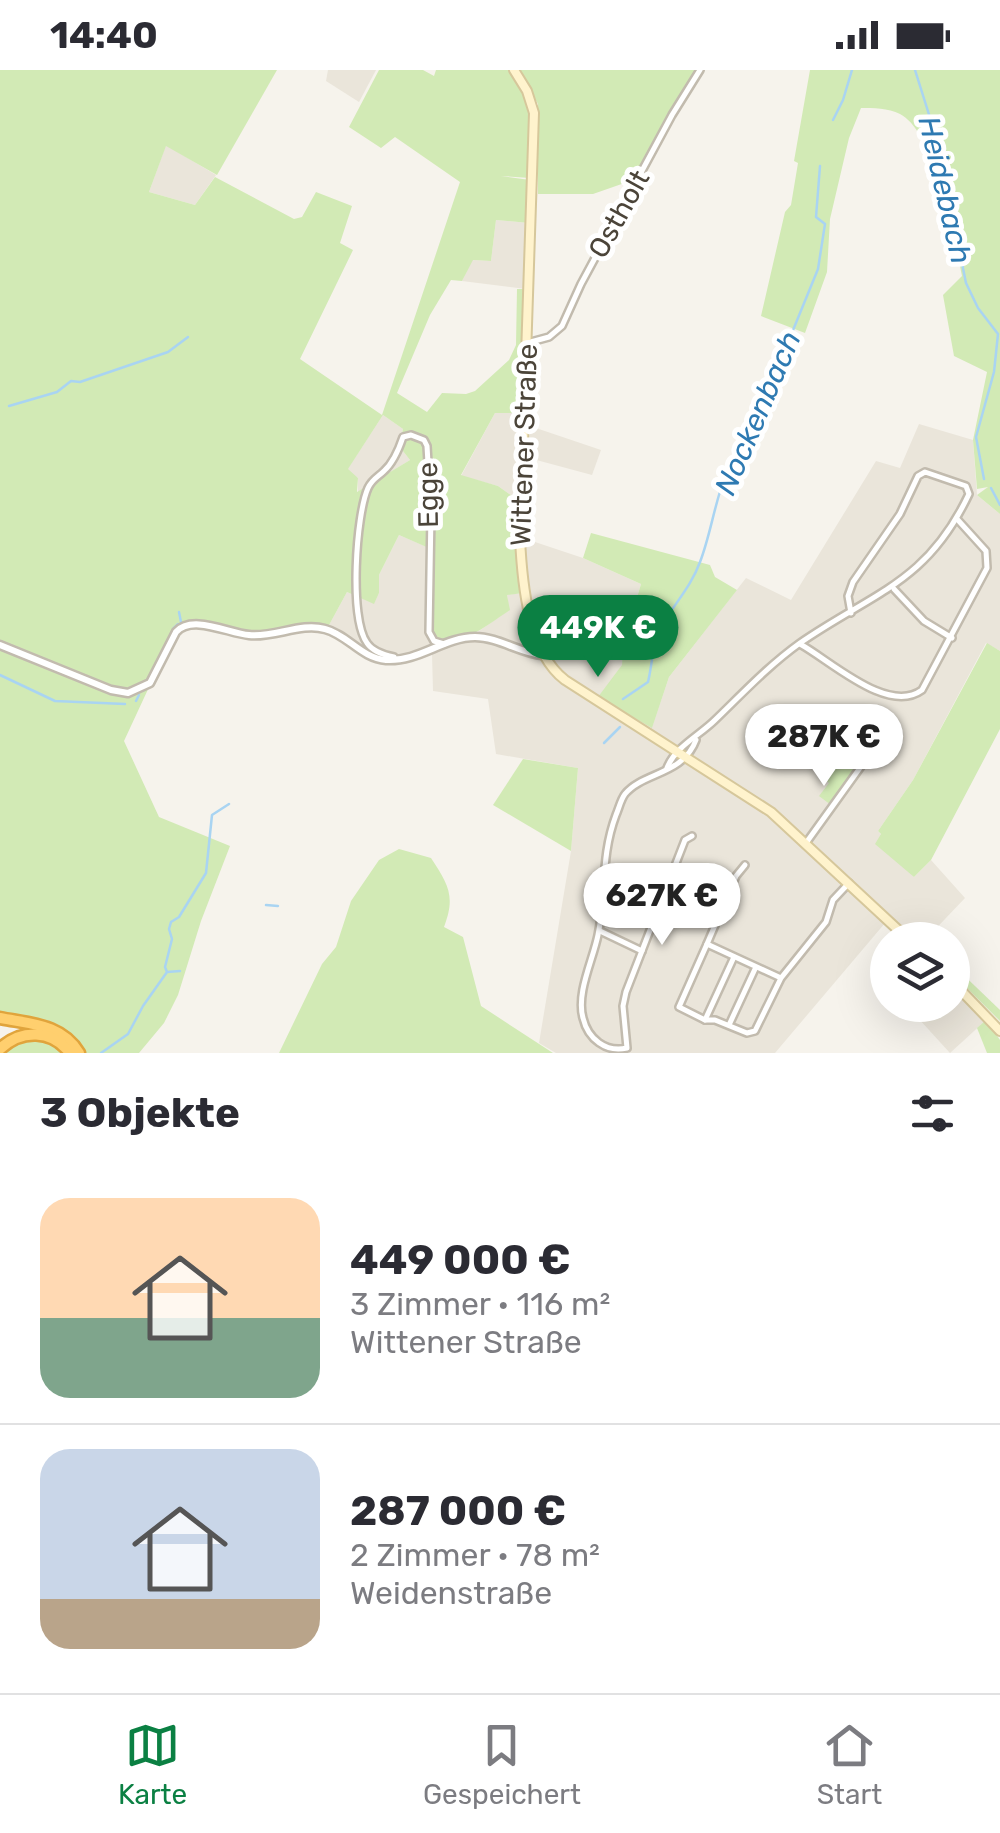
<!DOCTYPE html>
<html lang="de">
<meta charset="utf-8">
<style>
body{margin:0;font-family:Rubik,sans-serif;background:#f7f7f7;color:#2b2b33;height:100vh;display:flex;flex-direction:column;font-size:38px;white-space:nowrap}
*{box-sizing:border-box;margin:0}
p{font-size:32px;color:#7c7c81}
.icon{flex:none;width:55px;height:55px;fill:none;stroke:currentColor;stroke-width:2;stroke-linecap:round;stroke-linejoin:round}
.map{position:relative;height:983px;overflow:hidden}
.side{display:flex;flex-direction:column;background:#fff;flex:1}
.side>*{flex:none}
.buttons{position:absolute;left:870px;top:852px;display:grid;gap:20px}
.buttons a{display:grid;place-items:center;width:100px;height:100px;border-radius:50%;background:#fff;box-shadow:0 10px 40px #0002;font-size:50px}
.price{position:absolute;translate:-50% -85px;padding:0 22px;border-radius:35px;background:#fff;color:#222;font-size:32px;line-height:65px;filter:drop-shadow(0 2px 5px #0008)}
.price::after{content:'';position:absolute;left:50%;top:60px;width:30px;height:22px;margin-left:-15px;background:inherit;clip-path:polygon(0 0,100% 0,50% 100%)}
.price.selected{background:#0b8043;color:#fff}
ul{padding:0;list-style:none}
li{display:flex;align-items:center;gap:30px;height:250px;padding:0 40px}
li+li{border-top:2px solid #e1e1e2}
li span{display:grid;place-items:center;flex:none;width:280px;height:200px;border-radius:30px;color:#555}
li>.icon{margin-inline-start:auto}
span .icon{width:120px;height:120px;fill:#fffc;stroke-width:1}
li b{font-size:42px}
h2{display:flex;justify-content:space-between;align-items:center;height:120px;padding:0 40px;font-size:42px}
.status{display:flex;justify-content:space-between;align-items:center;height:70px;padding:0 50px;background:#fff;direction:ltr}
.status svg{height:28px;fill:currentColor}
.tab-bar{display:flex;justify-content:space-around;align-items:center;height:140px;border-top:2px solid #e1e1e2;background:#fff;font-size:28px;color:#7c7c81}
.tab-bar a{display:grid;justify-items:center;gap:5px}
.tab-bar .selected{color:#0b8043}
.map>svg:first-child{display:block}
.residential{fill:#eae5da}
.green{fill:#d2eab5;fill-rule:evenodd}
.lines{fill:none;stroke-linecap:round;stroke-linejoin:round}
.stream{stroke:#a9d4f2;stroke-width:2.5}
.minor-casing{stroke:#c2bbae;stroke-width:10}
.tertiary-casing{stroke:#c2bbae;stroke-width:11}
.secondary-casing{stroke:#d6c79b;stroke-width:12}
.motorway-casing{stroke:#e0a43c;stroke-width:15}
.minor{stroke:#fff;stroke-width:5}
.tertiary{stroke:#fff;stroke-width:6}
.secondary{stroke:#fff3cd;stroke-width:8}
.motorway{stroke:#ffcf6e;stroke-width:10}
.labels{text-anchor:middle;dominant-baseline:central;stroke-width:10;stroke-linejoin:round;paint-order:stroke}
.street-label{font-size:28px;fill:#4b4439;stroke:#fff}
.water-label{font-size:30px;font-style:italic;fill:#2e7ab2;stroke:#fff}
</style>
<div class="status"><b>14:40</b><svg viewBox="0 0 49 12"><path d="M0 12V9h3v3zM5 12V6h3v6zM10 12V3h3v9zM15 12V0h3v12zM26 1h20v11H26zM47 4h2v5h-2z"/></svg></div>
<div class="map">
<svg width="1000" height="983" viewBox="0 0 1000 983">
<rect width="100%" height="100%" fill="#f6f3ec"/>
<g class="residential">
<path d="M328,0h48l-17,32 -33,-21z"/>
<path d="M166,75l50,30 -21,30 -46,-13z"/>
<path d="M496,150l33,3 -3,66 -64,-8 10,-21 19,1z"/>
<path d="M495,343h25l-2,87 -20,-14 -37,-10z"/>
<path d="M383,345l20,14 -4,17 11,14 -52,32v-14l-11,-8z"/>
<path d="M919,354l54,16 4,55 23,19v137l-14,-8 -73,137 -35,51 36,46 17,-17 34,38 -40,42h-9l-25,-24 -116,137h-219l-17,-10 32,-192 7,-83 -82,-14 -8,-55 -55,-8 -1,-37 34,-14 43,-30 -2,-15 22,-3 -6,-54 60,20 58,26 -18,61 -1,20 30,62 17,-50 77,-99 45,22 85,-139 24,7z"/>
<path d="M530,356l71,24 -9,25 -63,-17z"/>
<path d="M399,465l28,12v85l4,9 11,4 -32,11 -27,1 -18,-6 -37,-24 19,-35 27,11 5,-10v-18z"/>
<path d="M953,915l33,35 -36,33 -31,-34 13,-14h20z"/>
</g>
<g class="green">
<path d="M0,0h277l-60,105 -51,-29 -17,46 46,13 20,-28 79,42 8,-2 14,-25 36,14 -12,37 13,7 -53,109 82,56 78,-233 -65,-45 -14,11 -32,-21 30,-57h44l11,6 2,-6h73l21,37v71l-29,-2 29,4 -1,43 -33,-3 -5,41 -18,-1 -11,21 -11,-1 -21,35 -33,78 30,19 15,-19 24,1 9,-3 34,-31 7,-15 1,-56h9l-6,124h-25l-34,62 37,11 20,14 5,93 -16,2 3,15c-23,15 -47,37 -76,29l-3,-6v-84l-32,-14 -20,40v18l-5,11 -27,-12 -19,35c-28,3 -57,10 -85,6 -16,-3 -45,-17 -60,-10 -31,15 -11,75 -72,66l-111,-46zM383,345l20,14 -4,17 11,14 -53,32 1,-14 -10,-9z"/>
<path d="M519,0h179l-62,109 -43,15h-55v-90z"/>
<path d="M810,0h190v444l-23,-19 11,-8 -11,2 -4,-49 14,-68 -33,-16 -11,-61 19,-19c-8,-39 -26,-143 -62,-162 -12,-6 -27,-6 -39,-6l-12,30 -19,81 -3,53 -22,61 -44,-17 24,-104 6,-7 7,-42 -4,-2z"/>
<path d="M591,463l119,32 5,12 22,13 -68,87 -17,51 -54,-31 24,-32 1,-20 18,-61 -58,-26z"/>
<path d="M987,573l13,8v78l-69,131 -17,17 -39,-33 6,-10 -3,-3 35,-51z"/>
<path d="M0,576l128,48 22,-9 -26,56 35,76 71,29 -29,75 -23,74 -14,28 -25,30h-55c-19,-31 -51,-33 -84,-40z"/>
<path d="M834,652l7,2 11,14 -8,16 13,14 -26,37 -12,-9 10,-13c-20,-14 -9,-32 5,-47l-4,-8z"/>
<path d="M523,689l55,9 -7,83 -78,-46z"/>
<path d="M399,779l32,9c17,26 25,38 13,69l19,10 18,69 72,47h-274l43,-89 14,-17 15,-46 28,-41z"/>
<path d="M952,894l48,46v11l-47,-47z"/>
<path d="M986,950l14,20v13h-13l-10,-25z"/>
<path d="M23,969h23l20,14h-66z"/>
</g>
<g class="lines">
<g class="stream">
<path d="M915,0l22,70 29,143 12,25 20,26 -4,38 -18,65 8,42"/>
<path d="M833,50l10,-20 9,-30"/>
<path d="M9,336l48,-14 14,-11 9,1 88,-30 20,-15"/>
<path d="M991,418l9,17"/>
<path d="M179,542l2,10"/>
<path d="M173,559l5,-5"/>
<path d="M0,605l55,26 70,3"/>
<path d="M623,629l25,-17c4,-16 5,-40 12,-53 13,-24 31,-42 40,-67 16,-41 17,-93 49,-124l69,-169 7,-45 -9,-7 4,-51"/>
<path d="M136,631l3,-6"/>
<path d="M604,673l16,-16"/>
<path d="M266,835l12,1"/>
<path d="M167,902l13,-1"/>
<path d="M101,983l27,-19 15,-28 24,-34 -2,-5 7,-28 -3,-10 2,-7 8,-5 27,-44 6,-58 17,-11"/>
</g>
<defs>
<g id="minor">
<path d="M527,273l22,-6 13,-11 19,-42 91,-169 28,-45"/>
<path d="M894,519l30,32 28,17"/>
<path d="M800,574c31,17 88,71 122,46l65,-122 -1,-17 -29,-32"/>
<path d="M394,587c-10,-2 -21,-5 -27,-14 -18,-25 -11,-128 1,-155 4,-9 10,-11 16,-17 10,-9 15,-22 19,-34l8,-2 13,5 3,6 4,67 -2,119 5,9 10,3"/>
<path d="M667,698c8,-21 33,-33 48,-48 28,-27 53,-54 85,-77 74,-51 127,-60 169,-149l-3,-8 -41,-14 -7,4 -18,38 -47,68 -5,14 3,17"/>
<path d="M692,766l-7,4 -59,152 -3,14 4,42c-21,5 -39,-9 -44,-30 -7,-25 10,-58 15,-83 9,-43 2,-77 18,-120 3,-7 5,-16 9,-21 18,-22 58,-19 71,-54"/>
<path d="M806,773l64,-89"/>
<path d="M600,861l42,20"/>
<path d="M707,874l29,-68 9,-11"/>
<path d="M781,908l-74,-34 -28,63 26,13h10l32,13 8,-2 26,-53 45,-56 7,-22 16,-17"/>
<path d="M705,950l29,-63"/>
<path d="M729,955l26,-56"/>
</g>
<path id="tertiary" d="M0,575l111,45 17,3 22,-10 26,-51c16,-18 52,1 73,3 25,3 52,-13 76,-6 23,6 36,29 61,31 33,2 58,-23 89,-23 23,0 45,16 67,18"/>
<g id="secondary">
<path d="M514,0l13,21 7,22 -14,425c2,44 8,114 45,142l206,132 138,128"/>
<path d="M952,911l48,50"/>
</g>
<g id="motorway">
<path d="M0,948c30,6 62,6 79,35"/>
<path d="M0,979c21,-20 52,-20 70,4"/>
</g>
</defs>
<use href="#minor" class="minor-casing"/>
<use href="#tertiary" class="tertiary-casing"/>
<use href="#secondary" class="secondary-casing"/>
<use href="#motorway" class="motorway-casing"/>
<use href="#minor" class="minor"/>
<use href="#tertiary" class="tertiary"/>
<use href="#secondary" class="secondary"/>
<use href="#motorway" class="motorway"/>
</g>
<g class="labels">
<g class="street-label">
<text transform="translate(619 144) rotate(-61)">Ostholt</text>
<text transform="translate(524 375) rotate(-88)">Wittener Straße</text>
<text transform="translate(428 425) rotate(-91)">Egge</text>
</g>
<g class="water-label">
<text transform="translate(945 120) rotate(77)">Heidebach</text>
<text transform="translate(758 343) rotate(-67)">Nockenbach</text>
</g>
</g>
</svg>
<div class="buttons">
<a><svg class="icon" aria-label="layers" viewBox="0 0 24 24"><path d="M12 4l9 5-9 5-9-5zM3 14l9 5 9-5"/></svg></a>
</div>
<b class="price selected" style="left:598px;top:610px">449K €</b>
<b class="price" style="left:824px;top:719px">287K €</b>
<b class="price" style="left:662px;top:878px">627K €</b>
</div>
<section class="side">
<h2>3 Objekte<svg class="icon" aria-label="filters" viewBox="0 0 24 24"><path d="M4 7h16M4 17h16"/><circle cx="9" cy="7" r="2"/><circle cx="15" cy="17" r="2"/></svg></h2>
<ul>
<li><span style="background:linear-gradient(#ffd9b3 60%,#7fa58c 0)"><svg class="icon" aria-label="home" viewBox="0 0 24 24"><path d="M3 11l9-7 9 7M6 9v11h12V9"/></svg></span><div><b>449 000 €</b><p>3 Zimmer · 116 m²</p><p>Wittener Straße</p></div></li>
<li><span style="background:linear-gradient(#c9d6e8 75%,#b9a48a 0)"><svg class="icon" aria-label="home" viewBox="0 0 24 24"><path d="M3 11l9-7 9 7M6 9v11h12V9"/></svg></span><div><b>287 000 €</b><p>2 Zimmer · 78 m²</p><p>Weidenstraße</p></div></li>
</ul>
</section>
<nav class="tab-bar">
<a class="selected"><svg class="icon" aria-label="map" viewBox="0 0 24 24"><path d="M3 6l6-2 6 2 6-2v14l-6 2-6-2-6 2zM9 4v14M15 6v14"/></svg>Karte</a>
<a><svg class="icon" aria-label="saved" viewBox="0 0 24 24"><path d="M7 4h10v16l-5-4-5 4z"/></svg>Gespeichert</a>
<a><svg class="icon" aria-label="home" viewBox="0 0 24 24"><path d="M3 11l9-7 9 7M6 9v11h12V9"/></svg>Start</a>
</nav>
